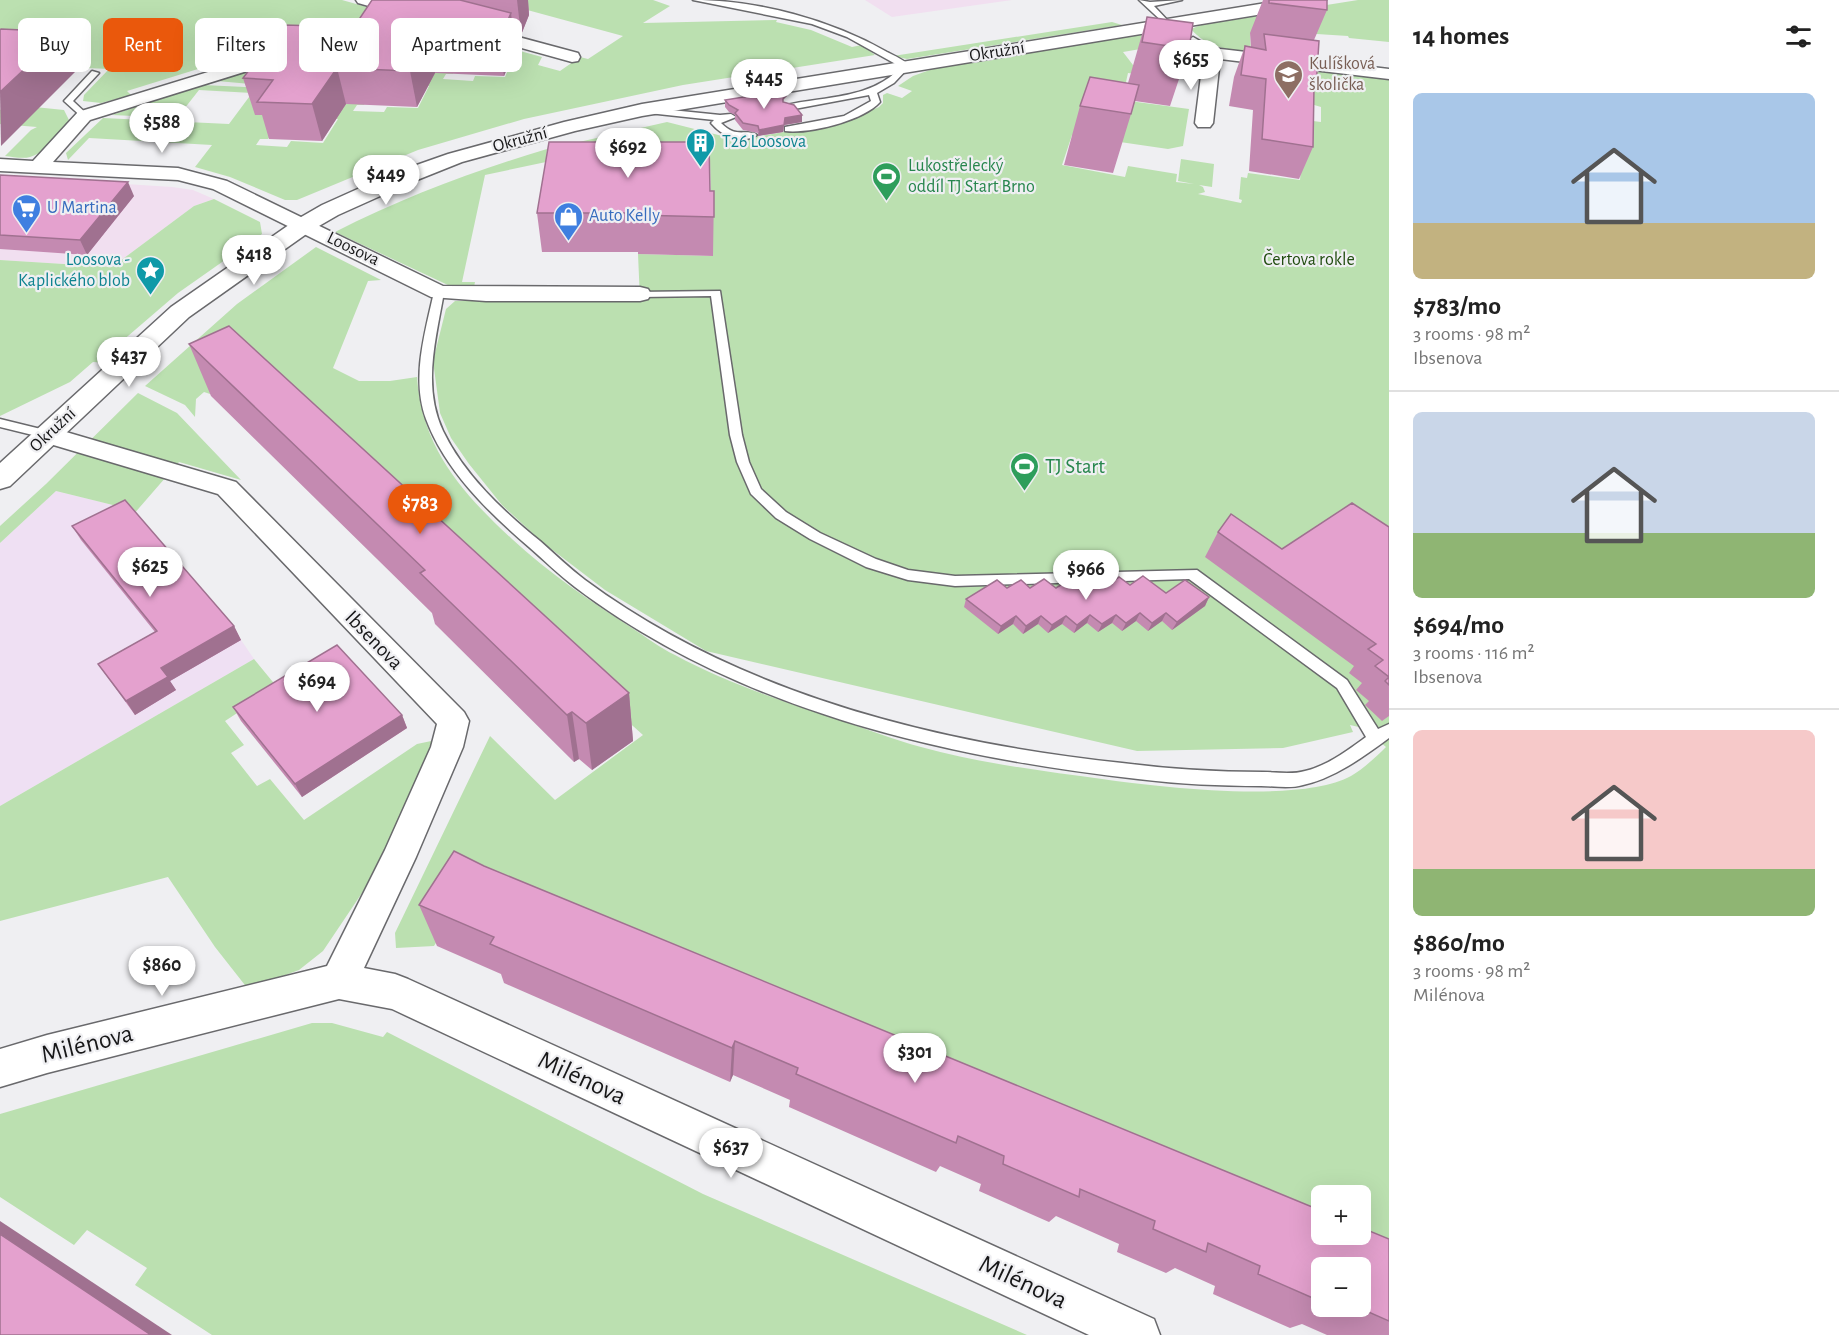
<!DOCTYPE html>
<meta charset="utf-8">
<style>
body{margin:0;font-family:"Alegreya Sans",sans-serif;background:#f6f6f6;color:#222;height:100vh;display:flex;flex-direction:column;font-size:22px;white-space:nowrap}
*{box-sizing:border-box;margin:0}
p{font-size:20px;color:#767676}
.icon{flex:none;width:33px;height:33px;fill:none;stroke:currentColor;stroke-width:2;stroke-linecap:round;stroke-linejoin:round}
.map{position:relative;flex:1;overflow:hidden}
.panel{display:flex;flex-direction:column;background:#fff;width:450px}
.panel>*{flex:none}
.guide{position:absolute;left:18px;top:18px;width:570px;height:54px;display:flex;gap:12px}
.fabs{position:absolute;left:1311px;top:1185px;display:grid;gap:12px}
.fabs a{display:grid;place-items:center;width:60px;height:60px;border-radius:9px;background:#fff;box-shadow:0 6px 24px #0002;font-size:30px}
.price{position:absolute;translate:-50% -51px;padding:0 14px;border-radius:21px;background:#fff;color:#222;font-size:20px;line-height:39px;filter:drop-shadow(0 2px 3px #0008)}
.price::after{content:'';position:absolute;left:50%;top:36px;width:18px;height:14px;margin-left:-9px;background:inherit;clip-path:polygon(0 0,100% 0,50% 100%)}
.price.selected{background:#ea580c;color:#fff}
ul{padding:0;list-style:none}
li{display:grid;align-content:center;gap:12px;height:318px;padding:0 24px}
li+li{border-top:2px solid #e0e0e0}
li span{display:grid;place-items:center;height:186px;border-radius:9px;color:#555}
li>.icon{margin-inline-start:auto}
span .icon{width:108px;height:108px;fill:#fffc;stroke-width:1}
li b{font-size:26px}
h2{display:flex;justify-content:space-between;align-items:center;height:72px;padding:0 24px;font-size:26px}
.chip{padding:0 21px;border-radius:9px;background:#fff;box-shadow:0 6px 24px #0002;font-size:21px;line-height:54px}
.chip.selected{background:#ea580c;color:#fff}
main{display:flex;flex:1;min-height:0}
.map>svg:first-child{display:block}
.commercial{fill:#f1dff0}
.education{fill:#efe0f3}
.green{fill:#bbe0b0;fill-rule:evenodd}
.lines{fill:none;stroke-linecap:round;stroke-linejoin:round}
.lane-casing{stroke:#69696c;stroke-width:3}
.street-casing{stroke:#69696c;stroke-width:3}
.secondary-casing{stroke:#69696c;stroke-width:3}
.lane{fill:#fff;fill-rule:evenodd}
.street{fill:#fff;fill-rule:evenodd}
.secondary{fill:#fff;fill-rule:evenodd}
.wall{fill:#c48ab1;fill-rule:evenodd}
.shaded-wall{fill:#a07190}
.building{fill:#e4a1ce;stroke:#a07190;stroke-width:1.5}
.labels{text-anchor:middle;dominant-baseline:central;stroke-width:4.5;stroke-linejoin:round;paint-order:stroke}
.far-street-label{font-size:18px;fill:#171718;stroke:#efeff2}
.far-education-label{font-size:18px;fill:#785e54;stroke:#efeff2;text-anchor:start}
.far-culture-label{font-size:18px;fill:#0d838f;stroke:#efeff2;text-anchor:start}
.far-leisure-label{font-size:18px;fill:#27864d;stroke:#efeff2;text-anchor:start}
.far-shop-label{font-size:18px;fill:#366cbe;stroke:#efeff2;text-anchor:start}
.far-park-label{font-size:18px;fill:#204c0f;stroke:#efeff2}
.leisure-label{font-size:21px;fill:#27864d;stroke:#efeff2;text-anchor:start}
.street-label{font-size:21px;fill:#171718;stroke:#efeff2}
.near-street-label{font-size:26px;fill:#171718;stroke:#efeff2}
</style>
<main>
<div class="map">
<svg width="1389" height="1335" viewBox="0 0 1389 1335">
<rect width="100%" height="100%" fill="#efeff2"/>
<g class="commercial">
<path d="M865,0h147l-120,17z"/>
<path d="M0,176l172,11 21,3 21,9 -20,7 -82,61 -112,-7z"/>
</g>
<path class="education" d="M56,491l69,17 116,132 13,19 -254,147v-263z"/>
<g class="green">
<path d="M0,0h342l32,9 -9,13 -6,-3 -232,72 4,4 -30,8 -18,-2 1,-6 25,-26 -91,-4 -18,16z"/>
<path d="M490,0h163l17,6 -27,17 134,-3 -1,2 35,8 41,17 10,-2 13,10 -192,30 -159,34 -106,31 -121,50h-12l-55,-23 -35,-10 17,-22 -123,-7 -21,22 -2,-7 37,-35 126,6 23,-31 -53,-3 -22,28 -65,-3 91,-30 124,6 -110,-10 81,-25 131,-30 113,31 -4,8 22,6 20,-14 8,2 35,-23zM464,52l50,4 -9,21 -30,-1 -2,5 -30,-2 3,-5h7zM378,81l51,5 -11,22 -31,-1 -3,5 -31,-1 4,-6h7zM286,113l52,6 -15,24 -32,-2 -4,6 -31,-2 4,-6h8z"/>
<path d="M1358,0h31v42l-40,-4 -1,-2 -47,-3 -5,-3 -46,3 1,19c-23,-2 -45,-5 -60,-23l10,-4z"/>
<path d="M1112,22l10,3 -215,34 -14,-3z"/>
<path d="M1147,34l34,8 -58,10 10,13 12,10 -17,-2 -6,27 67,9 -6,37 -15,3 -96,-14 -10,30 63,12 3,-11 49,8 -1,8 18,2 -16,-3 3,-22 33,5 -2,23 -13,-2 4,2 2,5 -7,2 43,9 1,-3 -3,-1 2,-22 6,1 1,-5 52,7 5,-60 16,2v-15l-17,-5 9,-33 76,9v1186l-922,-371 -33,53 -38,2 -1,-15 95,-197 65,64 88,-65 -398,-357 -35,16 -6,-2 -8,7 -1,18 -10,-12 -40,-19 92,-82 79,-57 65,33 -13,1 -35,87 26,13h31l27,-4c5,71 45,116 95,162 37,34 78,62 120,89 14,9 28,20 43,27 52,28 109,47 165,65 27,9 54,20 81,27 59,16 120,24 181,32 58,8 198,25 249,-3 12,-7 25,-19 35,-29l-23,-19 -13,-3 3,7 -70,16 -146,3 -431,-100 -101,-61 -63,-48 -40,-37 -33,-41 -18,-26 -11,-25 -7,-52 13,-52 9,-8 185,-1 -2,-46 75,2 -3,-95 -153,-14 110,-25 71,18 108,-19 33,-14 4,-4v-8l4,-2 15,5 10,-7 -14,-5 15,-10 28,-10zM1322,1196h38v38h-38z"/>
<path d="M15,105l49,5 5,10c-6,13 -24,33 -39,37 -7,2 -17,0 -25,-1l26,-26 6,-3 -37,-3v-14z"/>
<path d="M547,149l-1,13 -61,13 -23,107h13l-1,5 -24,-1 -115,-54c69,-35 139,-61 212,-83z"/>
<path d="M214,199l46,23 2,12 -84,59 -64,55 -6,15 -15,-1 -23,20 -70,34v-156l112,7 82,-61z"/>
<path d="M138,393l39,20 64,67 -62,-18 -46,53 -8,-7 -69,-17 -56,52v-17l46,-42z"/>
<path d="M254,659l23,28 -52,34 19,24 -13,8 26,33 13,-7 34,41 113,-76 19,-4 -17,40 -55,110 -41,61 -24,19 -51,19 -33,-42 -47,-70 -168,44v-115z"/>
<path d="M312,1023h20l51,14 4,-5 316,162 324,141h-815l-77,-50 12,-17 -60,-38 -13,15 -74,-48v-83z"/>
</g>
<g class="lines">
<defs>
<g id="lane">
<path d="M693,0c65,0 138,20 194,52 8,4 17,8 23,14l-16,17 -17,10 3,9c-17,19 -71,32 -95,29v-4l59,-11 27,-15 -2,-6 -80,15 -5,-3 2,-2c40,-9 86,-6 115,-38l-54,-30 -35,-13z"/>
<path d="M1139,0l11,2 32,-2 -28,6 17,18 -4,2z"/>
<path d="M92,71l7,2 -26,28 16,15 -5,3 -20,-18z"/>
<path d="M642,107l78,8 11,-1 5,3 -15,6c16,16 23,5 36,12 -16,10 -35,1 -46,-12l3,-3 -75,-8 -2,-2z"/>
<path d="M439,289l5,3c-8,47 -22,94 -1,139 21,44 60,80 97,110 15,13 29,27 45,39 154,114 349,163 537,183 47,6 94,9 141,9 14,0 28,3 42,-1 22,-5 43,-21 61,-34l-29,-49 -148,-109 -234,7 -47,-6 -42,-13 -56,-28 -34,-21 -25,-24 -14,-32 -7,-27 -19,-139 -71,1 -4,-1v-4l84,-1 22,144 7,27 12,27 25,23 34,21 56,26 32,11 47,6 242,-6 150,110 31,49 11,-5v14c-26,19 -54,40 -86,47 -13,4 -28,1 -42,1 -41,0 -82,-2 -123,-7 -196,-22 -402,-70 -563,-192 -16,-12 -31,-27 -46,-40 -41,-35 -84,-77 -103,-128 -15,-41 -1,-86 8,-127z"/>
<path d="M0,419l53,13 2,3 -6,4 -49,-12z"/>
</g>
<g id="street">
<path d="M356,0h26l35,10 2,3 -8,5 -53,-15z"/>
<path d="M474,25l104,28 2,4 -2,4 -6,1 -104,-29 -2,-3 2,-3z"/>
<path d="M1193,37l19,11 177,21v10l-169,-20 -7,64 -3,4h-12l-3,-4 8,-63 -18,-18z"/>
<path d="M293,46l6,1 2,4 -2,4 -209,65 -37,42 125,6 49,13 216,105 197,1 8,2 3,5 -3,5 -8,2h-154l-55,-4 -218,-108 -35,-9 -178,-9v-12l33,2 45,-49z"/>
<path d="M49,427l187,55 228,230 5,9 -6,26 -47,110 -52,111 31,6 13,5 746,340 6,16h-71l-697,-326 -53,-10 -292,74 -47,14v-38l47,-14 280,-69 58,-116 46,-103 6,-23 -219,-230 -178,-53 -4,-6 4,-6z"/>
</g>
<path id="secondary" d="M1285,0h41l-3,4 -6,1 -675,111 -67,15 -113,31 -55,22 -69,31 -26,15 -123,87 -179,169 -10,3v-26l171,-156 125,-87 26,-15 69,-31 57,-20 116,-32 78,-18z"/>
</defs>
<use href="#lane" class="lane-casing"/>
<use href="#street" class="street-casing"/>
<use href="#secondary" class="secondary-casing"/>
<use href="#lane" class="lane"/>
<use href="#street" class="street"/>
<use href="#secondary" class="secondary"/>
</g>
<g class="wall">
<path d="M372,0h156l1,15 -8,20 -8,-2 2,16 -11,27 -69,-3 -18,34 -71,-3 -24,37 -53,-2 -7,-24h-7l-12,-37 111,-51z"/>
<path d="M1263,0h64v10l-13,30 2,47 -2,5 -1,55 -14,32 -50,-8 4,-61 -24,-4 5,-29 11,-31 6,1 -1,-14z"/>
<path d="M1147,17l42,32 -19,57 -35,-5 -22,72 -49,-8 16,-59 48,-23z"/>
<path d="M725,100l61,3 16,12v7l-18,3 -1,7 -25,4v-3l-15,-3 -8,-10v-5l-6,-3 -4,-5z"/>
<path d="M0,175l134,21 -47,59 -87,-6z"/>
<path d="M710,191h4l-1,65 -75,-2v-2h-96l-5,-39z"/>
<path d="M189,344l440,349 4,48 -41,29 -13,-11 -5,3 -139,-138 -3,-11 -221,-217z"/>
<path d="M72,526l162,100 7,14 -71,41 6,9 -41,25 -37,-51 57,-32 -74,-92z"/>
<path d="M1389,527v189l-7,5 -17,-16 4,-4 -13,-11 6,-7 -13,-10 5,-7 -149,-109 13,-25 64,17z"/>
<path d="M1130,585l36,8 43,4 -4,9 -33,24 -10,-9 -14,10 -12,-10 -14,10 -10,-8 -14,9 -11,-9 -13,10 -12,-9 -14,9 -10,-9 -15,10 -10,-10 -15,10 -34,-27 2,-8 41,-11h74z"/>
<path d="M233,707l169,8 5,13 -105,69 -61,-76z"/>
<path d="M484,866l905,373v96h-62l-25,-11 -12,4 -77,-34 2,-8 -40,-18 -9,5 -49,-21 2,-8 -63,-28 -7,6 -70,-31 2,-7 -41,-18 -4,6 -147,-65 1,-7 -57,-25 -3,7 -226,-99 -3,-9 -64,-28 -18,-41zM1322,1268l38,38h-38z"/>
</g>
<g class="shaded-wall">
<path d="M517,0h11l1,15 -8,20z"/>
<path d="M511,13l4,36 -11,27 -5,-36z"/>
<path d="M64,32l15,36 -78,78 -1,-54z"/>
<path d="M428,37l7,36 -18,34 -7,-36z"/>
<path d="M337,68l9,36 -24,37 -10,-37z"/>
<path d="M802,115v7l-18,3 -1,7 -25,4 1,-6 26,-12z"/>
<path d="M128,182l6,14 -47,59 -7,-15z"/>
<path d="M1209,597l-4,9 -33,24 5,-8z"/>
<path d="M1140,613l-4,8 -14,10 4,-8z"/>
<path d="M1166,613l-4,8 -14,10 4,-8z"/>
<path d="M1090,615l-3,8 -13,10 3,-8z"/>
<path d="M1116,615l-4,8 -14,9 4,-8z"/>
<path d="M1016,616l-3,8 -15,10 3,-8z"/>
<path d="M1041,616l-3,8 -15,10 3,-8z"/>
<path d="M1066,616l-4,8 -14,9 4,-8z"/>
<path d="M234,626l7,14 -71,41 6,9 -41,25 -9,-14 35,-33z"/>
<path d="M629,693l4,48 -41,29 -6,-47z"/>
<path d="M572,712l7,47 -5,3 -7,-47z"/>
<path d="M402,715l5,13 -105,69 -7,-13z"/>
<path d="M735,1041l-2,34 -3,7 2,-34z"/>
<path d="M0,1221l172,114h-21l-151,-101z"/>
</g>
<g class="building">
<path d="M372,0h88l51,13 -12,27 -71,-3 -18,34 -73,-3 -25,36 -55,-2 16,-22 -30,-2 41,-53 70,2z"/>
<path d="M1269,0h58v10l-58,-7z"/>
<path d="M1147,17l46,6 -4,26 -47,-7z"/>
<path d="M1,29l63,3 -64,60v-62z"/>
<path d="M1264,34l55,7 -3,46h-2l-1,60 -51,-8 4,-60 -25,-4 4,-29 21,4z"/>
<path d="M1090,77l49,8 -8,29 -51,-8z"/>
<path d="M781,91l5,5 -3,3v3l11,3 8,10 -17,3 -1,7 -25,5 -1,-4 -15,-3 -8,-10 3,-3 -9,-5 -4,-5z"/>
<path d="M549,142h160l1,49h4v26l-78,-2v-2h-99z"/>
<path d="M0,175l128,7 -48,58 -80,-5z"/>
<path d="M229,326l400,367 -43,30 -14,-11 -5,3 -147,-142 5,-3 -236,-226z"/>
<path d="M125,500l109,126 -73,42 7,9 -42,24 -28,-37 59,-33 -85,-105z"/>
<path d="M1352,503l37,24v150l-14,-11 8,-6 -15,-11 8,-5 -158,-112 13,-18 51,35z"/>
<path d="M1143,576l23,17 19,-13 24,17 -32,25 -11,-9 -14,10 -12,-10 -14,10 -10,-8 -14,9 -12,-9 -13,10 -11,-9 -14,9 -11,-9 -15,10 -10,-10 -15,10 -35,-27 31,-19 10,8 14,-8 9,8 14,-9 12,9 14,-9 11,9 13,-10 11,8 14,-9 11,8z"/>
<path d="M337,645l65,70 -107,69 -62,-77z"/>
<path d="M1389,677v8l-4,-4z"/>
<path d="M454,851l30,15 838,345v23h38v-7l29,12v82l-34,-15h5v-38h-38v34l-64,-28 2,-8 -52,-23 -2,9 -53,-23 2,-8 -75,-32 -1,8 -76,-33 1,-8 -46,-20 -2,7 -160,-69 2,-6 -63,-27 -3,7 -242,-104 4,-7 -75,-32z"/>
<path d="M0,1234l151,101h-151z"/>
<path d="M1333,1306h9v5z"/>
</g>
<defs>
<symbol id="school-pin" viewBox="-11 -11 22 30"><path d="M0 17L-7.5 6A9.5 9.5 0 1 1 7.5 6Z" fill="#8d6e63" stroke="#efeff2"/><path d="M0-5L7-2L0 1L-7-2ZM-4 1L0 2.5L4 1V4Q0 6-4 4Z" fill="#fff"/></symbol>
<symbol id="building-pin" viewBox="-11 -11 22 30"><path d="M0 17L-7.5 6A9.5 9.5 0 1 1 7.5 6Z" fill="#0f9aa8" stroke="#efeff2"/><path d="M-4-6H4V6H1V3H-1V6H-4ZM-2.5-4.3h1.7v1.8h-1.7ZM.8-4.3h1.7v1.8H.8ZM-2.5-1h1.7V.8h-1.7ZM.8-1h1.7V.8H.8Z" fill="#fff"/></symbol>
<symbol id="stadium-pin" viewBox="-11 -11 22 30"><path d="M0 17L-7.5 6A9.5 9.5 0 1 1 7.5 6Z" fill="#2e9e5b" stroke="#efeff2"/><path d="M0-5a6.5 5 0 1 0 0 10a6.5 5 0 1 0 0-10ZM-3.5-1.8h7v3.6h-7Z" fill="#fff"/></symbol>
<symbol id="supermarket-pin" viewBox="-11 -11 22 30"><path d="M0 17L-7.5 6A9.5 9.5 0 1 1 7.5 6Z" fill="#3f7fe0" stroke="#efeff2"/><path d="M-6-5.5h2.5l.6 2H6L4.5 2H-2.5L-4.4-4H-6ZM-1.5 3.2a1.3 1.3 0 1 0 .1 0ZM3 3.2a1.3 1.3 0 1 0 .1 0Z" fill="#fff"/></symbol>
<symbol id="shop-pin" viewBox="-11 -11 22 30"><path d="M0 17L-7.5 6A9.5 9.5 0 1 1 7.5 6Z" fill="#3f7fe0" stroke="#efeff2"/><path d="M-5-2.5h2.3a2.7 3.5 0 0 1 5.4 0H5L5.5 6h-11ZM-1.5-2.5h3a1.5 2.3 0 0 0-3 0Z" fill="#fff"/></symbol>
<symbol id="sight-pin" viewBox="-11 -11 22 30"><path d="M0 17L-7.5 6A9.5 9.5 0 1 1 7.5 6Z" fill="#0f9aa8" stroke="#efeff2"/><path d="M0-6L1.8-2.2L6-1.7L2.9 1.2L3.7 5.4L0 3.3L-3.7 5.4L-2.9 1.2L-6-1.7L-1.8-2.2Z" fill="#fff"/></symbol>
</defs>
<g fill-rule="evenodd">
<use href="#school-pin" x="1272" y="58" width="33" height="45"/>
<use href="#building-pin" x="684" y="126" width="33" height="45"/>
<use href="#stadium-pin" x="870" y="160" width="33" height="45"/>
<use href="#supermarket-pin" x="10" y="192" width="33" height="45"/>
<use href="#shop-pin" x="552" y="200" width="33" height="45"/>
<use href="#sight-pin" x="134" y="254" width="33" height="45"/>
<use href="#stadium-pin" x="1008" y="450" width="33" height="45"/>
</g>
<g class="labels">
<g class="far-street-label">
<text transform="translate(997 52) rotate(-9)">Okružní</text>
<text transform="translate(520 140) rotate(-15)">Okružní</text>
<text transform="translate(353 249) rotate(26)">Loosova</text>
<text transform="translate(53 430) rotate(-43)">Okružní</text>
</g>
<g class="far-education-label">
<text x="1309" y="64">Kulíšková<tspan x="1309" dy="21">školička</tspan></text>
</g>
<g class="far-culture-label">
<text x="722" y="142">T26 Loosova</text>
<text x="130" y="260" text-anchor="end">Loosova -<tspan x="130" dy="21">Kaplického blob</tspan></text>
</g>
<g class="far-leisure-label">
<text x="908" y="166">Lukostřelecký<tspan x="908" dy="21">oddíl TJ Start Brno</tspan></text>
</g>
<g class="far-shop-label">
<text x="47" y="208">U Martina</text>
<text x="589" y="216">Auto Kelly</text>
</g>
<g class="far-park-label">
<text x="1309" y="260">Čertova rokle</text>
</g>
<g class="leisure-label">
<text x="1045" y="466">TJ Start</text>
</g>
<g class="street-label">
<text transform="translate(374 640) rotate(46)">Ibsenova</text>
</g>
<g class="near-street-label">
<text transform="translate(87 1044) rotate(-14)">Milénova</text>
<text transform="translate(582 1078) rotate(25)">Milénova</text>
<text transform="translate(1023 1282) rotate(25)">Milénova</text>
</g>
</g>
</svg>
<div class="fabs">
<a>+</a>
<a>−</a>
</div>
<b class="price" style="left:1191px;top:91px">$655</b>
<b class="price" style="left:764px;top:110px">$445</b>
<b class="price" style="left:162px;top:154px">$588</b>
<b class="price" style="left:628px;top:179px">$692</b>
<b class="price" style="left:386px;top:206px">$449</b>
<b class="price" style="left:254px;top:286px">$418</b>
<b class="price" style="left:129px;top:388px">$437</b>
<b class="price selected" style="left:420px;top:535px">$783</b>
<b class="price" style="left:150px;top:598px">$625</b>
<b class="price" style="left:1086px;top:601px">$966</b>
<b class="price" style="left:317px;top:713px">$694</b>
<b class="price" style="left:162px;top:997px">$860</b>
<b class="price" style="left:915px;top:1084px">$301</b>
<b class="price" style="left:731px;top:1179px">$637</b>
<div class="guide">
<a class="chip">Buy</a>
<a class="chip selected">Rent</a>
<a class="chip">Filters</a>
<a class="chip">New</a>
<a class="chip">Apartment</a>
</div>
</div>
<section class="panel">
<h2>14 homes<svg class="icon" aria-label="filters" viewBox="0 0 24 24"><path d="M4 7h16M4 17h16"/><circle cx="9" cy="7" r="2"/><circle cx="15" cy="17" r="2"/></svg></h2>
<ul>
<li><span style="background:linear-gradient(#a9c7e8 70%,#c2b280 0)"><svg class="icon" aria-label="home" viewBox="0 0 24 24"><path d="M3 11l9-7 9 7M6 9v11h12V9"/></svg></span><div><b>$783/mo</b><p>3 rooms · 98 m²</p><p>Ibsenova</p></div></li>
<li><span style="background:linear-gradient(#c9d6e8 65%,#8fb573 0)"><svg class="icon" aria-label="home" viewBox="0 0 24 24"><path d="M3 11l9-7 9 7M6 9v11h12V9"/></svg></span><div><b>$694/mo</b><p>3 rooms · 116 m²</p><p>Ibsenova</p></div></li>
<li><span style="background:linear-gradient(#f6c9c9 75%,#8fb573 0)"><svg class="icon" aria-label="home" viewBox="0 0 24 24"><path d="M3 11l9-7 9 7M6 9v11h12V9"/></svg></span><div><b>$860/mo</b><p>3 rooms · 98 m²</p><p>Milénova</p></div></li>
</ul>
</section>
</main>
